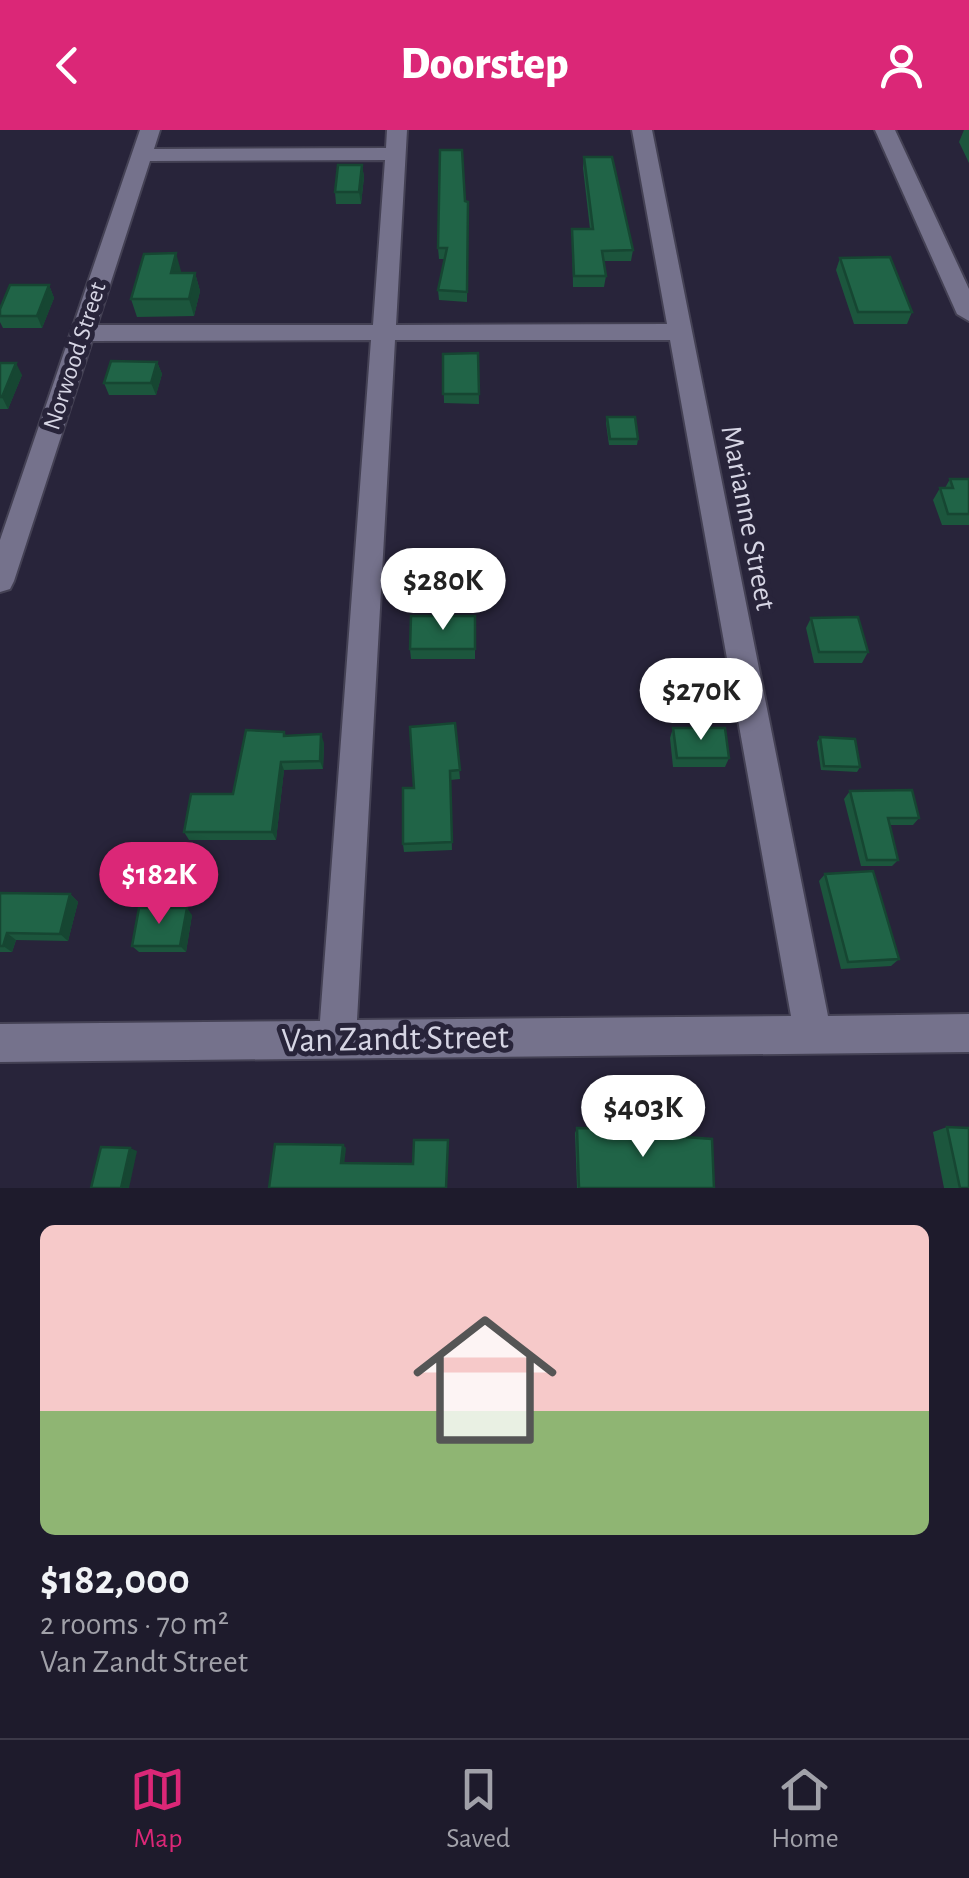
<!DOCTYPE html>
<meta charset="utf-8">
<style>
body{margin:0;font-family:"Alegreya Sans",sans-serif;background:#2b2838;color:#f1f3f6;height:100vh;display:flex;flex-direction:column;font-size:38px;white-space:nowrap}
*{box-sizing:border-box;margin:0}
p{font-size:32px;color:#a1a1a9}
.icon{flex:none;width:55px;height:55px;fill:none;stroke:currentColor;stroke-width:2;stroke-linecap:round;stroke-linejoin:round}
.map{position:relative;height:1058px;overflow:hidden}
.side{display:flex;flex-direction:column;background:#1e1b2c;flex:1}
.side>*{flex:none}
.price{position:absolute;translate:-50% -85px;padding:0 22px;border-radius:35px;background:#fff;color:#222;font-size:32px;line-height:65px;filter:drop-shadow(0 2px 5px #0008)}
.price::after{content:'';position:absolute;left:50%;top:60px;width:30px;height:22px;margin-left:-15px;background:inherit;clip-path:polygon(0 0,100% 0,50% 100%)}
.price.current{background:#db2777;color:#fff}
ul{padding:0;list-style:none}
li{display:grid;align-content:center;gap:20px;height:530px;padding:0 40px}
li span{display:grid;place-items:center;height:310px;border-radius:15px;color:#555}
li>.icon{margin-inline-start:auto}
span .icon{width:180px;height:180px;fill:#fffc;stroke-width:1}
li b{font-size:42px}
header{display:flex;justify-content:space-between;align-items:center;height:130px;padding:0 40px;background:#db2777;color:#fff;font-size:45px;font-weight:800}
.menu{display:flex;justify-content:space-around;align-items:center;height:140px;border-top:2px solid #3c3948;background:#1e1b2c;font-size:28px;color:#a1a1a9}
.menu a{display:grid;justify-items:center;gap:5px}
.menu .current{color:#db2777}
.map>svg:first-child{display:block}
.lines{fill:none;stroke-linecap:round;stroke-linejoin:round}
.minor-casing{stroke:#444154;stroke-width:4}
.minor{fill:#75728c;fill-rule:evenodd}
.wall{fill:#1c563d}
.shaded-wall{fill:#164632}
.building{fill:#206447;stroke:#164632;stroke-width:2.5}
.labels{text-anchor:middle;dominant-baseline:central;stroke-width:10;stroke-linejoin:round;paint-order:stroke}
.far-street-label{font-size:25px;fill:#d6d5e4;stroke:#28243a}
.street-label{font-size:30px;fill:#d6d5e4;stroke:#28243a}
.near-street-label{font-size:35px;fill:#d6d5e4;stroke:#28243a}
</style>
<header><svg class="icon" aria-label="back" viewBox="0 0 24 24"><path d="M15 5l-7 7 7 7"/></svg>Doorstep<svg class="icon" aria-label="person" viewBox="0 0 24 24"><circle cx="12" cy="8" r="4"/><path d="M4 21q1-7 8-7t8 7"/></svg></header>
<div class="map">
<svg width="969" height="1058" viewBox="0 0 969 1058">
<rect width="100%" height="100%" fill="#28243a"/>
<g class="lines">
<defs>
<g id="minor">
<path d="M140,0h20l-6,19 232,-1 1,-18h20l-11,195 271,-1 -35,-194h20l176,886 141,-2v38l-969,10v-38l320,-3 51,-681 -279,1 -78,240 -4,8 -10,3v-52zM385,30l-12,165h-276l53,-164zM395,210h275l121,676 -434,4z"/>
<path d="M875,0h20l74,159v32l-12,-7z"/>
</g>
</defs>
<use href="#minor" class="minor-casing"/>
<use href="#minor" class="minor"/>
</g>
<g class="wall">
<path d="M964,0h5v33l-10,-21z"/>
<path d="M584,27l49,93 -2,11h-27l2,15 -2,11h-31l-1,-58h18l-7,-61z"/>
<path d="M362,35l2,12 -3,27h-25l-1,-12z"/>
<path d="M465,71l3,1 -1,100 -28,-2 -1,-10 7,-31h-6l-1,-11z"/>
<path d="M840,128l72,54 -5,12h-53l-18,-54z"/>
<path d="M181,141v2h14l5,18 -6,25 -57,1 -6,-18z"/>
<path d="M49,155l5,13 -12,30h-39l-3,-6v-13z"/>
<path d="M478,223l1,51 -35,-1 -1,-49z"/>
<path d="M157,232l5,12 -6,21h-47l-5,-12z"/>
<path d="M0,233l22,12 -14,34h-8z"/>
<path d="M607,287l31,22 -1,6h-28l-3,-22z"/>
<path d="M950,349h19v46h-27l-9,-25 7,-12h5z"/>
<path d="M475,486v43h-64l-1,-10z"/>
<path d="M811,488l57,34 -6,11h-48l-8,-35z"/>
<path d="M455,593l5,56 -10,1 2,70 -48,2 -1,-8 11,-56z"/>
<path d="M673,598l56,30 -4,9h-52l-3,-29z"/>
<path d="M284,602l2,4 38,7 -1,26 -39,1 -8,70h-87l-5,-8 49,-38z"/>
<path d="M820,607l40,30 -3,5 -36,-2 -4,-28z"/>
<path d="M850,661l69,27 -6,7h-23l8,35 -6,6h-31l-17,-67z"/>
<path d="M825,744l74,85 -8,7 -50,3 -22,-88z"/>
<path d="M0,763l70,1 8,8 -10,39 -52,-1 -4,12h-12z"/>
<path d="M192,785l-6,37h-47l-7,-6z"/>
<path d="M947,997l22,61h-25l-11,-56z"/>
<path d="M577,998l68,6 69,54h-137l-2,-55z"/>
</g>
<g class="shaded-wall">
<path d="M362,35l2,12 -3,27 -2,-12z"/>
<path d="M176,123l5,18 -5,20 -5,-18z"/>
<path d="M195,143l5,18 -6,25 -5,-17z"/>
<path d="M49,155l5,13 -12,30 -5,-12z"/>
<path d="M157,232l5,12 -6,21 -5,-12z"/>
<path d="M16,233l6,12 -14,34 -6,-12z"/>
<path d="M321,604l3,9 -1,26 -3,-8z"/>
<path d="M281,632l3,8 -8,70 -4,-8z"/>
<path d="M70,764l8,8 -10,39 -8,-7z"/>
<path d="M187,778l5,7 -6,37 -6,-6z"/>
<path d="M7,803l9,7 -4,12 -9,-6z"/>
<path d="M343,1015l3,3 -2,18 -3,-3z"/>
<path d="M130,1018l7,3 -8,37h-8z"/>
</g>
<g class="building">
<path d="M440,20h22l3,51 3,1 -1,90 -29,-2 9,-42h-9z"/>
<path d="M584,27h28l21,93 -31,1 4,25h-32l-2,-47h21z"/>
<path d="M338,35h24l-3,27h-24z"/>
<path d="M176,123l-5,20h24l-6,26h-58l13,-45z"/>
<path d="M890,127l22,55h-54l-18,-54z"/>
<path d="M10,155h39l-12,31h-37v-7z"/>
<path d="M478,223l1,41h-36v-40z"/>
<path d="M111,231l46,1 -6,21h-47z"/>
<path d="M0,233h16l-14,34h-2z"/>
<path d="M607,287h28l3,22h-28z"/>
<path d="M950,349h19v35h-21l-8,-26h13z"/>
<path d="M411,486h64v33h-65z"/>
<path d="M858,487l10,35h-49l-8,-34z"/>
<path d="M455,593l5,47 -10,1 2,71 -49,2v-56h11l-4,-61z"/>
<path d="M673,598h52l4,30h-52z"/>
<path d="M246,600l38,2v4l37,-2 -1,27 -39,1 -9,70h-88l7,-38h42z"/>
<path d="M820,607l35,2 5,28 -36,-1z"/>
<path d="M912,660l7,28h-31l10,42h-31l-17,-69z"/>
<path d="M873,741l26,88 -51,3 -23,-88z"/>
<path d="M0,763l70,1 -10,40 -53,-1 -4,13h-3z"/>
<path d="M139,778h48l-7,38h-48z"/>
<path d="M947,997l22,1v60h-9z"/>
<path d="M577,998l68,1v5l67,5 2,49h-135z"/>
<path d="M414,1010h34l-2,48h-177l6,-44 68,1 -2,18 72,1z"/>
<path d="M101,1017l29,1 -9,40h-30z"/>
</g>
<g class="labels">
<g class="far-street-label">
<text transform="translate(75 226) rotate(-72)">Norwood Street</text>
</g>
<g class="street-label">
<text transform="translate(748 388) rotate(79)">Marianne Street</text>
</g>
<g class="near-street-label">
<text transform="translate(395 909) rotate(-1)">Van Zandt Street</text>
</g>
</g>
</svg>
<b class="price" style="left:443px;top:503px">$280K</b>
<b class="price" style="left:701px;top:613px">$270K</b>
<b class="price current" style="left:159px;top:797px">$182K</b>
<b class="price" style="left:643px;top:1030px">$403K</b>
</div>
<section class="side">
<ul>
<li><span style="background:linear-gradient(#f6c9c9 60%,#8fb573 0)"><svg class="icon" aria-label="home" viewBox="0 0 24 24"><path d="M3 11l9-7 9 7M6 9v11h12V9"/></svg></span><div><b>$182,000</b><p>2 rooms · 70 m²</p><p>Van Zandt Street</p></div></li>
</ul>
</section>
<nav class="menu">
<a class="current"><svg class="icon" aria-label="map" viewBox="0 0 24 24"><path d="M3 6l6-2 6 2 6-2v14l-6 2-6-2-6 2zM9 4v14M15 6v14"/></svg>Map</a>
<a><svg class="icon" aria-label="saved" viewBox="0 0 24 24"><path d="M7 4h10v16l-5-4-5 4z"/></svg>Saved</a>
<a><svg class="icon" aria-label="home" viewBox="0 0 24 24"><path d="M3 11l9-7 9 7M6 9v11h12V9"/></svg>Home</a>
</nav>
